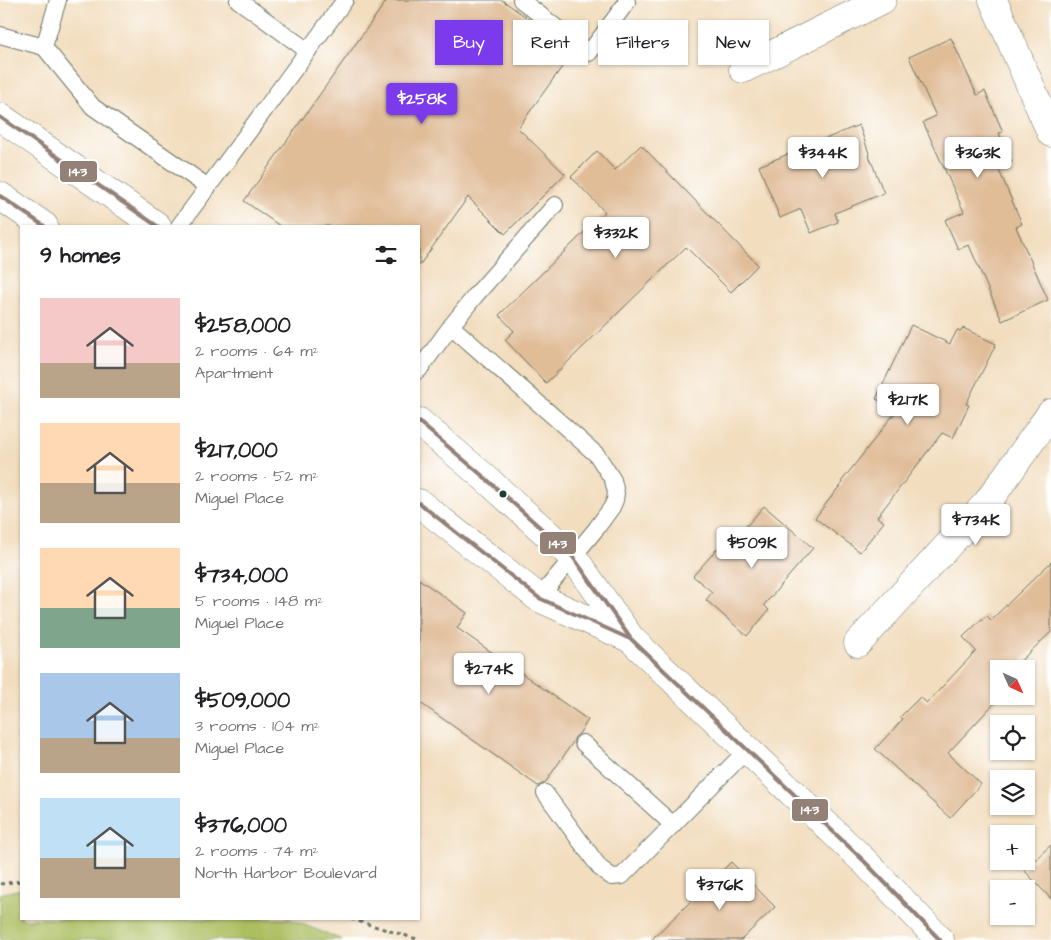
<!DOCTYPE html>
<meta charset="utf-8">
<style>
body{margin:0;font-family:"Architects Daughter",sans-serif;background:#f2f2f2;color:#202124;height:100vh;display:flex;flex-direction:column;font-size:19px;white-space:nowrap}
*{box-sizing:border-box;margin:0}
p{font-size:16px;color:#757577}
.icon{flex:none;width:28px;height:28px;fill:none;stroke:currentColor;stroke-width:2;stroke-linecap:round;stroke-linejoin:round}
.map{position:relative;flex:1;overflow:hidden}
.sheet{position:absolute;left:20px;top:225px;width:400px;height:695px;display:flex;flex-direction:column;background:#fff;border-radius:0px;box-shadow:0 1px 4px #0004}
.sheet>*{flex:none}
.hud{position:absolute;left:435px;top:20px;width:475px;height:45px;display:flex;gap:10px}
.needle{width:32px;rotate:135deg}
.buttons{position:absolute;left:990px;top:660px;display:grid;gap:10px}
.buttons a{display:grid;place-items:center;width:45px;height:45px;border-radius:0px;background:#fff;box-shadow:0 1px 4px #0004;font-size:25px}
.price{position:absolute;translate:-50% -42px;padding:0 11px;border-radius:5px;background:#fff;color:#222;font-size:16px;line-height:32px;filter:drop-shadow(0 1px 2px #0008)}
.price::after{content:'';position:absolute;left:50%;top:30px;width:15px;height:11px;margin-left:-8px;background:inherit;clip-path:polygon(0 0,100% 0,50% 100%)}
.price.on{background:#7c3aed;color:#fff}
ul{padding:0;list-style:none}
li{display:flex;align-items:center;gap:15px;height:125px;padding:0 20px}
li span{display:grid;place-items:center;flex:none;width:140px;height:100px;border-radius:0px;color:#555}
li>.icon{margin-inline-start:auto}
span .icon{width:60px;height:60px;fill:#fffc;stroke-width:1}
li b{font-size:21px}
h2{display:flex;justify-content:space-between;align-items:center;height:60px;padding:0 20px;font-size:21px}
.tag{padding:0 18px;border-radius:0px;background:#fff;box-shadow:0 1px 4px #0004;font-size:18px;line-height:45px}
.tag.on{background:#7c3aed;color:#fff}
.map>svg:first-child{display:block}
.green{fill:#acbe61;stroke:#667e4a}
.building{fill:#e0bc97}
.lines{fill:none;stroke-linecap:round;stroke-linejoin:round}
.service-casing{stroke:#697564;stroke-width:18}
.minor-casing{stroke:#697564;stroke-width:29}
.primary-casing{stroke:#697564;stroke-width:29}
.path{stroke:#697564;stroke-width:3;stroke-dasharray:4 4;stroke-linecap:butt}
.service{stroke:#fff;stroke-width:16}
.minor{stroke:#fff;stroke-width:28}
.primary{stroke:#fff;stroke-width:28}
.bus-1-casing{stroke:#fff;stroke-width:8}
.bus-1{stroke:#938177;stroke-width:4}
.bus-dot{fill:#1f3d34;stroke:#fff;stroke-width:2}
.line-badge{stroke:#fff;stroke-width:2}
.badge-label{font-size:14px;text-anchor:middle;font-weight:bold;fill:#fff}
</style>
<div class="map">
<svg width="1051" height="940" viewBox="0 0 1051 940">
<rect width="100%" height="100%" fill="#fff"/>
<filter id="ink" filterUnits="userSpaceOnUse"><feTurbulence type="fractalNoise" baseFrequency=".02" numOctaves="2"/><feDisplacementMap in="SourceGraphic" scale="10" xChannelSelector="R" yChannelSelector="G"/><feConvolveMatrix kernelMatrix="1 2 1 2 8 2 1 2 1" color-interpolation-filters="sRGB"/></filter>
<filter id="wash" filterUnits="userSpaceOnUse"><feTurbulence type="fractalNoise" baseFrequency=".0096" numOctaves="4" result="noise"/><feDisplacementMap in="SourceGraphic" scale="20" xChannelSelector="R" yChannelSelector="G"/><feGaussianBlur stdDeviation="1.12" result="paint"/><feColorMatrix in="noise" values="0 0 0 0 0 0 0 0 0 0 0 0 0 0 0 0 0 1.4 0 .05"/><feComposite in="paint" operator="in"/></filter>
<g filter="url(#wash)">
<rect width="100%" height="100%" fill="#f2ddbe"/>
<path class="green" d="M21,889v30h268l54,21h-343v-46z"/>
<g id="blocks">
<g class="building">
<path d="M387,0h115l35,25 35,28 -54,75 47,46 -60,60 -37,-37 -49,69v-40h-139l-36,-25z"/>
<path d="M951,38l26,57 8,-4 18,41 -4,1 13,29 -14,6 24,56 -6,3 32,73 -46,21 -33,-76 -11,4 -13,-29 19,-8 -41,-90 13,-6 -27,-59z"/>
<path d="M859,125l11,31h-1l15,37 -49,20 3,9 -27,11 -10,-24 -21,9 -21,-52z"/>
<path d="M641,145l117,120 -27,27 -45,-45 -140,136 -41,-43 9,-9 -15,-16 106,-103 -34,-35 26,-26 18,19z"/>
<path d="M911,325l39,19 7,-14 4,2 2,-4 33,16 -30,60 3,1 -16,33 -11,-5 -65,84 7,5 -24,30 -45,-34 27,-35 -1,-1 57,-73 -22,-10z"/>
<path d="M764,506l49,42 -49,57 5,5 -22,26 -41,-36 6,-8 -19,-16 32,-36 6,4z"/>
<path d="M1051,562v70l-39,37h-13v29l-51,55 33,31 -31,34 -75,-69 28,-30 -3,-2 20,-20 7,6 49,-52 -13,-14 23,-22 5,5z"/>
<path d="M419,579l48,34 -10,15 131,92 -9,14 -4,3 -2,5 -28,41 -7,3 -119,-84z"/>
<path d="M1051,845v54l-27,-29z"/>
<path d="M731,862l44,45 -34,33h-90z"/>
</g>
</g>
</g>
<g filter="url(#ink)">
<use href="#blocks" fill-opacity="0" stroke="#697564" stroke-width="1"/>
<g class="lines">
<defs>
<g id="service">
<path d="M238,0l70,51"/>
<path d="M521,0l68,53 38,-51 -1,-2"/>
<path d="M0,35l44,12 49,60 115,80 137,-187"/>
<path d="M44,47l14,-47"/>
<path d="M179,226l29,-39"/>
<path d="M451,326l24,-30 80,-91"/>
<path d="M419,370l32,-44 146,129 16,25 3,13 -1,7 -3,7 -16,22 -57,69"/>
<path d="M583,743l90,82"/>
<path d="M545,793l55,75 12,9 10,-1 125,-126"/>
</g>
<g id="minor">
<path d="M993,0l58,133"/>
<path d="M743,69l139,-69"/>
<path d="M858,643l129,-140 64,-90"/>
</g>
<g id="primary">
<path d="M0,117l157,109"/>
<path d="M0,196l44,30"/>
<path d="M419,422l65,55 89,80 58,82 234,223 75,78"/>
<path d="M419,503l120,95 90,40"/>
</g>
</defs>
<use href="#service" class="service-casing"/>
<use href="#minor" class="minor-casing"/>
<use href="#primary" class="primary-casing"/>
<g class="path">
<path d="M0,884l21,-3"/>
<path d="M351,919l69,21"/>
</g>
<use href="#service" class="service"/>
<use href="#minor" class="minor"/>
<use href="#primary" class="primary"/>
<defs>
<g id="bus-1">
<path d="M0,117l157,109"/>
<path d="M0,196l44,30"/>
<path d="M419,422l65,55 89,80 58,82 234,223 75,78"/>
<path d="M419,503l120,95 91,41"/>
</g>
</defs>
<use href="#bus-1" class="bus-1-casing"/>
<use href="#bus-1" class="bus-1"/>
</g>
</g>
<circle class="bus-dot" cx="503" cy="494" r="4.5"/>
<g class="line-badge">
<rect x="59" y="160" width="39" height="23" rx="5" fill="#938177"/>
<rect x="539" y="531" width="38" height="24" rx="5" fill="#938177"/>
<rect x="791" y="798" width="38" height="24" rx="5" fill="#938177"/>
</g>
<g class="badge-label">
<text x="78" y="176">143</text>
<text x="558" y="548">143</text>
<text x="810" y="814">143</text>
</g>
</svg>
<div class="buttons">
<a><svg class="needle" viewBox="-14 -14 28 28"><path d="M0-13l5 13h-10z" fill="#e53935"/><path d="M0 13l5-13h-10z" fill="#757577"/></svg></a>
<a><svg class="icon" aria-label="locate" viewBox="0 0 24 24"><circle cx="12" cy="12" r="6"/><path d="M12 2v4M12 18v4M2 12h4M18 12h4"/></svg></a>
<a><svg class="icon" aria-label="layers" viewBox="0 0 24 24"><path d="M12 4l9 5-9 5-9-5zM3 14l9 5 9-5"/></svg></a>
<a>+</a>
<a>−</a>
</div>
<b class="price on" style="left:422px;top:125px">$258K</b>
<b class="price" style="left:823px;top:179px">$344K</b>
<b class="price" style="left:978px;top:179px">$363K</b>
<b class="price" style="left:616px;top:259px">$332K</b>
<b class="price" style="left:908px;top:426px">$217K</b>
<b class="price" style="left:976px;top:546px">$734K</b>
<b class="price" style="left:752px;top:569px">$509K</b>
<b class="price" style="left:489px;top:695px">$274K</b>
<b class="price" style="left:720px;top:911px">$376K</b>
<div class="hud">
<a class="tag on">Buy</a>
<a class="tag">Rent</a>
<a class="tag">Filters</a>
<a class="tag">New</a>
</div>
<section class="sheet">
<h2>9 homes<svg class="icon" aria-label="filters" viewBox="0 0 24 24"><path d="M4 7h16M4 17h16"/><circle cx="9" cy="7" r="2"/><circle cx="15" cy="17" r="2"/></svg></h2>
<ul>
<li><span style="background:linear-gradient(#f6c9c9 65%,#b9a48a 0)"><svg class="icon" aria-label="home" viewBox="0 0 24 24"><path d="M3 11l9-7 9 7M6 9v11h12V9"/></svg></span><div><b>$258,000</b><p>2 rooms · 64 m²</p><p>Apartment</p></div></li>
<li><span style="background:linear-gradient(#ffd9b3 60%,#b9a48a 0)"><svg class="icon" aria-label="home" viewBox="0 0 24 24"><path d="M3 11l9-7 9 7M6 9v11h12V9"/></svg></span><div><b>$217,000</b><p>2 rooms · 52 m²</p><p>Miguel Place</p></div></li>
<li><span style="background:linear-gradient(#ffd9b3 60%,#7fa58c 0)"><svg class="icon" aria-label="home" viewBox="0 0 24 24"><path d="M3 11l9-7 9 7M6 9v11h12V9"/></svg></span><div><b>$734,000</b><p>5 rooms · 148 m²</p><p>Miguel Place</p></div></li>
<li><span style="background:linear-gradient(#a9c7e8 65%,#b9a48a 0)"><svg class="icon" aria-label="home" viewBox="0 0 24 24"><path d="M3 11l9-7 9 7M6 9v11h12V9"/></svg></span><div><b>$509,000</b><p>3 rooms · 104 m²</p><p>Miguel Place</p></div></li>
<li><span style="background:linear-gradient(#bfe0f5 60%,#b9a48a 0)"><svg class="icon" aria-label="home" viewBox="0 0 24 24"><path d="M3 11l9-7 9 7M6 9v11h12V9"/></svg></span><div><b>$376,000</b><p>2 rooms · 74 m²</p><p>North Harbor Boulevard</p></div></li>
</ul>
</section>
</div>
